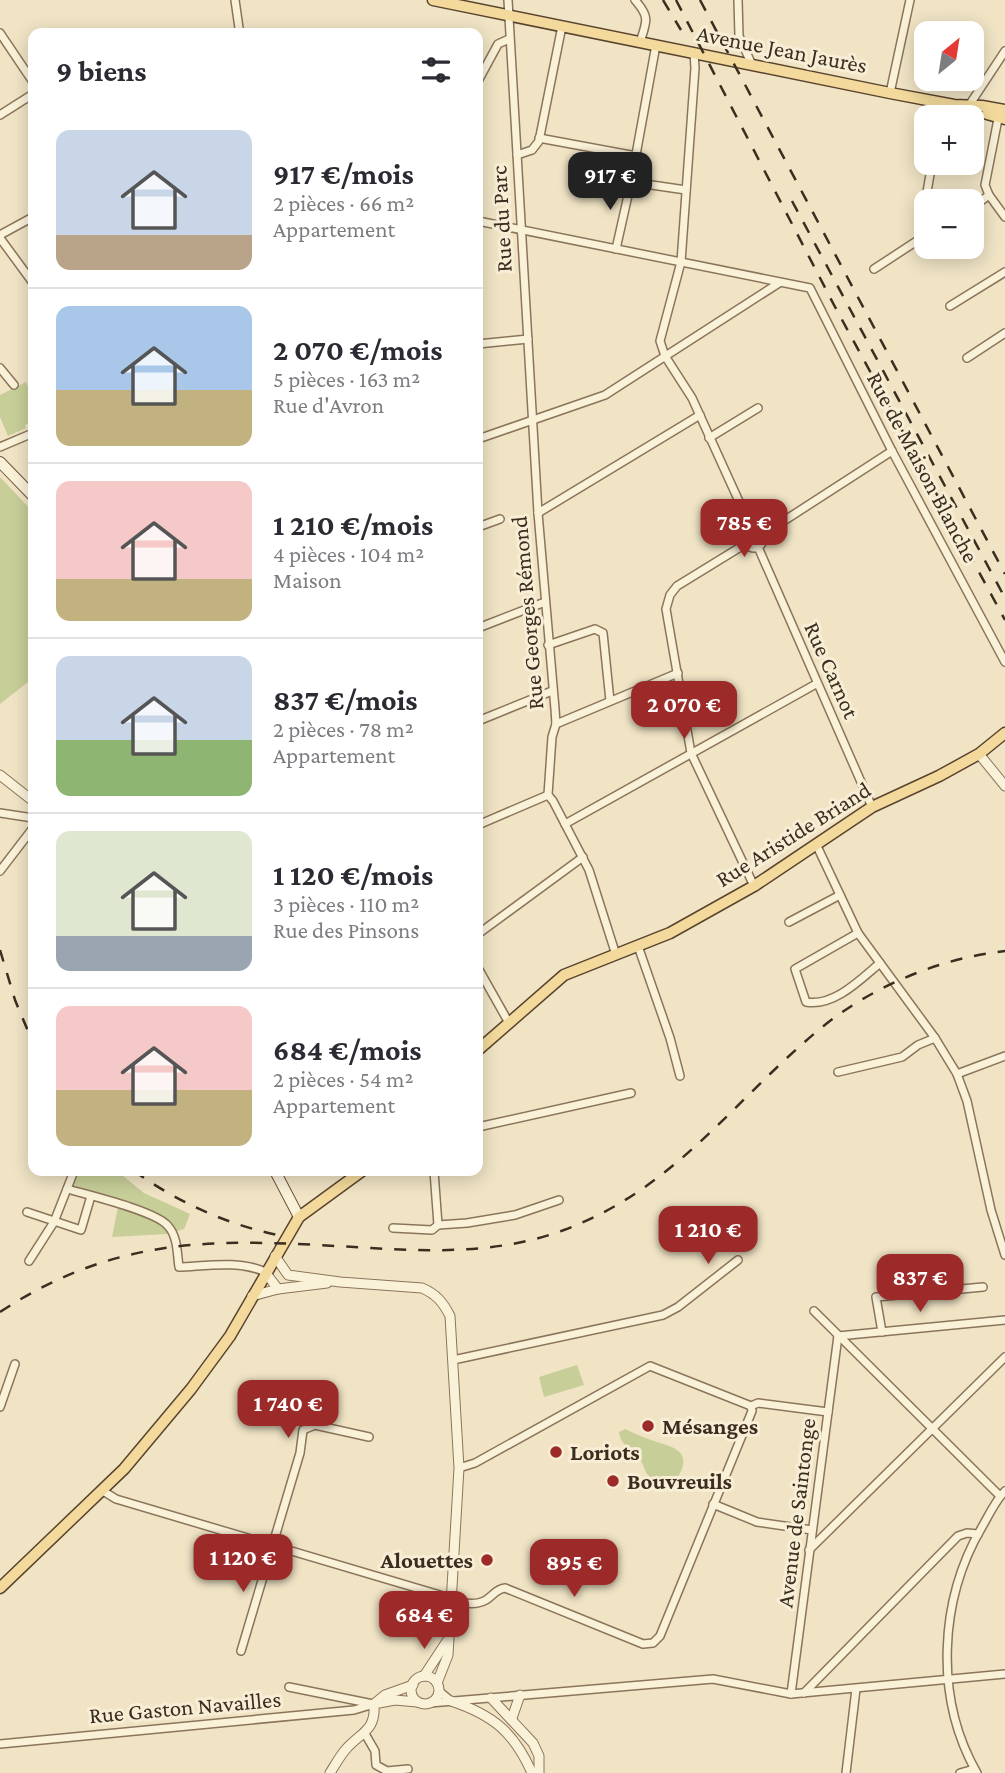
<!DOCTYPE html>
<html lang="fr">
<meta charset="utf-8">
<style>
body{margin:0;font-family:"Crimson Pro",serif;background:#f7f7f7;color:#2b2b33;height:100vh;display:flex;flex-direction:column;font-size:26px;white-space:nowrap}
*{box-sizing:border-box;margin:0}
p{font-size:23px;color:#7c7c81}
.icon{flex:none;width:38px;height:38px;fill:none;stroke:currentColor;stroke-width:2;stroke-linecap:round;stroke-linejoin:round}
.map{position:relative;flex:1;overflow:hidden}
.panel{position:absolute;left:28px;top:28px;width:455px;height:1148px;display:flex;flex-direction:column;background:#fff;border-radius:14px;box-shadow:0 4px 18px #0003}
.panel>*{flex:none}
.needle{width:46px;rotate:30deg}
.buttons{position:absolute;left:914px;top:21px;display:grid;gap:14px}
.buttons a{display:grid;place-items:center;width:70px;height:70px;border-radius:14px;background:#fff;box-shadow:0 4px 18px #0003;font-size:35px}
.price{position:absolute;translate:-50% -60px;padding:0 16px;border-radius:14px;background:#9c2a28;color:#fff;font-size:23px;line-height:46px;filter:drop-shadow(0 2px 4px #0008)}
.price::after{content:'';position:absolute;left:50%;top:42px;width:21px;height:16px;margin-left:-10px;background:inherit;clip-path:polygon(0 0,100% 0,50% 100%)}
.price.selected{background:#222;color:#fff}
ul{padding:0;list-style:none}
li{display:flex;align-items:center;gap:21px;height:175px;padding:0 28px}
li+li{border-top:2px solid #e1e1e2}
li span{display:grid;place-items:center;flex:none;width:196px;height:140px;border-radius:14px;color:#555}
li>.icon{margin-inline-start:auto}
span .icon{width:84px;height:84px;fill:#fffc;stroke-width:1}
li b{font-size:30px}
h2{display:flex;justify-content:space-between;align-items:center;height:84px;padding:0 28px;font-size:30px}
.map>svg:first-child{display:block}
.green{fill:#c7ce98}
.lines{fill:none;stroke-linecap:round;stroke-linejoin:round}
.minor-casing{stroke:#8b755a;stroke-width:10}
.tertiary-casing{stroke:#8b755a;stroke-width:11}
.secondary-casing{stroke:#6d563d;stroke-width:12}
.primary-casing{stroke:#59432f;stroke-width:13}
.minor{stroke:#faf1d9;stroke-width:7}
.tertiary{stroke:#faf1d9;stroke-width:9}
.secondary{stroke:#faf1d9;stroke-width:10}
.primary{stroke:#f3da9c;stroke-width:10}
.rail{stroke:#3b2d1f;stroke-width:2.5;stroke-dasharray:12 12;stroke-linecap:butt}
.poi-dot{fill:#9c2a28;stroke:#f7eed5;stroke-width:2.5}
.labels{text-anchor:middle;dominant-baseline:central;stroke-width:6;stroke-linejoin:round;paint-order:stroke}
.street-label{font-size:23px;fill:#3b2d1f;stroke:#f7eed5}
.poi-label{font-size:23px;font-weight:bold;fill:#3b2d1f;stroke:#f7eed5;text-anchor:start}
</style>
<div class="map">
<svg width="1005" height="1773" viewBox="0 0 1005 1773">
<rect width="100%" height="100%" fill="#f0e4c5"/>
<g class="green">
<path d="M26,382l7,17v23l-8,3 1,3 -18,8 -8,-19v-22z"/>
<path d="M0,477l33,35v166l-33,26z"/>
<path d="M78,1171h39l27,22 46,21 -6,15 -17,5 -55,3 7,-35 -48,-14z"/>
<path d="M577,1365l7,20 -40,12 -5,-20z"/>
<path d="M625,1429c9,4 17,8 26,11 17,6 43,9 28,35 -9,9 -22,11 -31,0 -4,-4 -4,-11 -8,-15 -7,-10 -20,-15 -21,-28z"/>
<circle cx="600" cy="1567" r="18"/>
</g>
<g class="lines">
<defs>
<g id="minor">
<path d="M235,0l4,28 -2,5"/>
<path d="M508,0l30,513 17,196 1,15 -4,13 -4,58 5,6 36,69 27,85"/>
<path d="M635,0c15,17 12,21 5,42"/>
<path d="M738,0l1,36 13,29"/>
<path d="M0,33l33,49"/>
<path d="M656,45l-25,137 55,8"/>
<path d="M694,53l1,15 -14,194 -21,79 5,15 27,42 60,132"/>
<path d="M478,81l20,-37 11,-5"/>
<path d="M890,93l20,-93"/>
<path d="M968,107l37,-56"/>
<path d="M999,114l-14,71 4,10 16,22"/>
<path d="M0,115l33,-21"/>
<path d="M941,117l2,-14"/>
<path d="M539,138l97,18"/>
<path d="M517,155l15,-5 7,-9 23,-115"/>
<path d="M977,204l12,-9"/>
<path d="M478,221l332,67 82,163 113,211"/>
<path d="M0,235l33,-18"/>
<path d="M0,238l33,45"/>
<path d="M919,238l13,-75"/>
<path d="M616,249l15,-67"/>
<path d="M874,269l52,-34"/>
<path d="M950,306l55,-34"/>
<path d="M478,344l50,-5"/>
<path d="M967,358l38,-25"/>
<path d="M0,368l14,17"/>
<path d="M709,438l49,-30"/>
<path d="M478,439l127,-44 174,-112"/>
<path d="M0,447l33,-14"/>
<path d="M538,513l162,-98"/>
<path d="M478,527l22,-8"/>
<circle cx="754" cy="539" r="9"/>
<path d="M762,535l130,-84"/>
<path d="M747,543l-70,43 -7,9 -4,14 25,144 63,133"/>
<path d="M758,547l114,260"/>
<path d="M478,628l67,-26"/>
<path d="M548,645l47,-16 8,4 7,68"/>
<path d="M478,721l74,-30"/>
<path d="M556,724l122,-51"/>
<path d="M0,813l33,5"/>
<path d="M565,824l251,-140"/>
<path d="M478,825l70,-30"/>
<path d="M816,844l42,89 77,105 22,36 10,27 24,109 14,45"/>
<path d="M0,871l33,-43"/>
<path d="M789,922l51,-27"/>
<path d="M858,933l-63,36 11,33c28,5 55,-23 74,-39"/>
<path d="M478,934l105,-77"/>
<path d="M638,946l32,92 10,38"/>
<path d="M478,968l31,55"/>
<path d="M838,1072l64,-15 16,-12 17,-7"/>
<path d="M957,1074l48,-18"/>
<path d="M478,1127l153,-34"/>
<path d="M67,1189c21,6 89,22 101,37 10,11 9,28 11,41 27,-1 61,-7 86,5"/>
<path d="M27,1212l54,18 10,-34"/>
<path d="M438,1225l29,-2 48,-8 44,-15"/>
<path d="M393,1228l39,2 6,-5 -4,-54"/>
<path d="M29,1261l25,-39 20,-51"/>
<path d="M814,1311l186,185"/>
<path d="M882,1332l-6,-35 107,-10"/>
<path d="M838,1336l167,-16"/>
<path d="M453,1360l210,-45 15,-8 60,-47"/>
<path d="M0,1407l15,-43"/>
<path d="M459,1468l16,-5 175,-97 101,40 7,-3 70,9"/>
<path d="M103,1491l13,8 324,96c13,6 32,13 46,5 8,-5 10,-11 19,-12l138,56 10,-1 7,-7 92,-225 -1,-5"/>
<path d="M713,1504l44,18 55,8"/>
<path d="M809,1550l196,-193"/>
<path d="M241,1651l59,-198 3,-23 12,-5 54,12"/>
<path d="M289,1687l84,17"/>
<path d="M439,1691l12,10"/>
<path d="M804,1693l154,-157 9,-3 11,1"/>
<path d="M791,1694l47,-358"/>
<path d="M430,1703l283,-24 78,15 214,-20"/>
<path d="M364,1732l11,19 1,14 11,6 21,-2"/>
<path d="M0,1744l354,-34 20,-6"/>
<path d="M846,1773l10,-84"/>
<path d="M960,1773l14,-4"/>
<path d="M977,1773c-43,-75 -38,-173 5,-246 7,-12 13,-26 23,-36"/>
</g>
<g id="tertiary">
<path d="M979,754l26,32"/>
<path d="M0,775l33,26"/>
<path d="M275,1256l13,19 52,7 82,6c14,6 21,14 28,28l9,152 -11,187 -11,28"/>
<path d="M265,1272l13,17 49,-6"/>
<path d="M252,1296l26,-7"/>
<path d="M424,1676l23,-35"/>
<circle cx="425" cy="1690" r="14"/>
<path d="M491,1698l42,45 6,13v17"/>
<path d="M451,1701c42,14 63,31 81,72"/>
<path d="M379,1703l16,-3 22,2"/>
<path d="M374,1704l11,-9 28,-10"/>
<path d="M512,1718l8,-23"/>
<path d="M330,1773c5,-8 10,-17 16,-24 15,-17 30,-18 28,-45"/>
</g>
<g id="secondary">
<path d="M0,462l33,34"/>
<path d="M275,1171l24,46"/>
</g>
<g id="primary">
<path d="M433,0l457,93 64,12 28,1 23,4"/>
<path d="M987,114l18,5"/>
<path d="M478,1050l86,-75 106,-42 84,-47 118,-79 67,-31 40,-22 26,-21"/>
<path d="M0,1588l124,-119 67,-80 39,-53 69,-119 63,-46"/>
</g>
</defs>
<use href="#minor" class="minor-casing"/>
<use href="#tertiary" class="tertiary-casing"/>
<use href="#secondary" class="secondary-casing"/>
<use href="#primary" class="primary-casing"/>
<use href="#minor" class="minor"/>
<use href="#tertiary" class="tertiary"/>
<use href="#secondary" class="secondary"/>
<use href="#primary" class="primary"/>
<g class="rail">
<path d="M663,0l18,30"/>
<path d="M676,0l158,305 171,315"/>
<path d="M700,0l305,574"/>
<path d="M792,201l213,397"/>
<path d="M0,950l15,50 18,43"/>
<path d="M134,1171c45,32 94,54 148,65"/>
<path d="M0,1312c125,-82 229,-72 371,-64 65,4 131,5 193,-18 115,-43 171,-133 262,-206 50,-39 115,-66 179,-73"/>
</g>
</g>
<g class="poi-dot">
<circle cx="648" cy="1426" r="7"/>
<circle cx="556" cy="1452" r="7"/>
<circle cx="613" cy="1481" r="7"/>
<circle cx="487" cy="1560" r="7"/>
</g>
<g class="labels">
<g class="street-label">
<text transform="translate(782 49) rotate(11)">Avenue Jean Jaurès</text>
<text transform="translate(501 219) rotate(-93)">Rue du Parc</text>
<text transform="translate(923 467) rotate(62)">Rue de Maison Blanche</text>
<text transform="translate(527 613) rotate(-95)">Rue Georges Rémond</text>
<text transform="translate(832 670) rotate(66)">Rue Carnot</text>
<text transform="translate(793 834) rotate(-32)">Rue Aristide Briand</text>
<text transform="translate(796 1513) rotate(-83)">Avenue de Saintonge</text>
<text transform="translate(185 1707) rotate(-5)">Rue Gaston Navailles</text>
</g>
<g class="poi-label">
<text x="662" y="1426">Mésanges</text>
<text x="570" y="1452">Loriots</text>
<text x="627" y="1481">Bouvreuils</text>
<text x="473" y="1560" text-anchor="end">Alouettes</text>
</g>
</g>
</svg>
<div class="buttons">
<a><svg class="needle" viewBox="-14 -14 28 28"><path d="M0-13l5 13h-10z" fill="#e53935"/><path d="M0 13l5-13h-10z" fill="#7c7c81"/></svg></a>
<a>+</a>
<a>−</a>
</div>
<b class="price selected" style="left:610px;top:212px">917 €</b>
<b class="price" style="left:744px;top:559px">785 €</b>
<b class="price" style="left:684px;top:741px">2 070 €</b>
<b class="price" style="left:708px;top:1266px">1 210 €</b>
<b class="price" style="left:920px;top:1314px">837 €</b>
<b class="price" style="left:288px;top:1440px">1 740 €</b>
<b class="price" style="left:243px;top:1594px">1 120 €</b>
<b class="price" style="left:574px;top:1599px">895 €</b>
<b class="price" style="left:424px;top:1651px">684 €</b>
<section class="panel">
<h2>9 biens<svg class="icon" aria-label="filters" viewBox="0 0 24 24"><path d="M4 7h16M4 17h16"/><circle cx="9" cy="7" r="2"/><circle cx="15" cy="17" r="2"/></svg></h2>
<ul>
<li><span style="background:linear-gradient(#c9d6e8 75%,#b9a48a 0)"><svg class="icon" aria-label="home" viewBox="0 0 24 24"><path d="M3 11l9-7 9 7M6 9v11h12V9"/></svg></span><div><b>917 €/mois</b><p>2 pièces · 66 m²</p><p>Appartement</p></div></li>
<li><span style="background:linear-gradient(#a9c7e8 60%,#c2b280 0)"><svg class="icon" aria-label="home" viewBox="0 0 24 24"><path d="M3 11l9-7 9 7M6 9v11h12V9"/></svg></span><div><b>2 070 €/mois</b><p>5 pièces · 163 m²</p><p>Rue d'Avron</p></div></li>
<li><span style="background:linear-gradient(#f6c9c9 70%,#c2b280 0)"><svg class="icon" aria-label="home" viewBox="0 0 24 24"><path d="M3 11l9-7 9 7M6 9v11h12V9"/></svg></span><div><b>1 210 €/mois</b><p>4 pièces · 104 m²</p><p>Maison</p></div></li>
<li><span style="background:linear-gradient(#c9d6e8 60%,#8fb573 0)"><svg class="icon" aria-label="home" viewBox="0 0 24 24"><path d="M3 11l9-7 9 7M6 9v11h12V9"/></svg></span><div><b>837 €/mois</b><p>2 pièces · 78 m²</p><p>Appartement</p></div></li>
<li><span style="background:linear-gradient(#dfe7d0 75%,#9aa5b1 0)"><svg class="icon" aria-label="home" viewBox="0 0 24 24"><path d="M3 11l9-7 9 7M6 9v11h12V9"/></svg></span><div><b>1 120 €/mois</b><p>3 pièces · 110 m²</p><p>Rue des Pinsons</p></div></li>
<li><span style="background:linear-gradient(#f6c9c9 60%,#c2b280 0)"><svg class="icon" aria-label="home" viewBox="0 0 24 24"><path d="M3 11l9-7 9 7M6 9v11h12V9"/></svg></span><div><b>684 €/mois</b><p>2 pièces · 54 m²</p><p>Appartement</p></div></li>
</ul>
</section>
</div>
